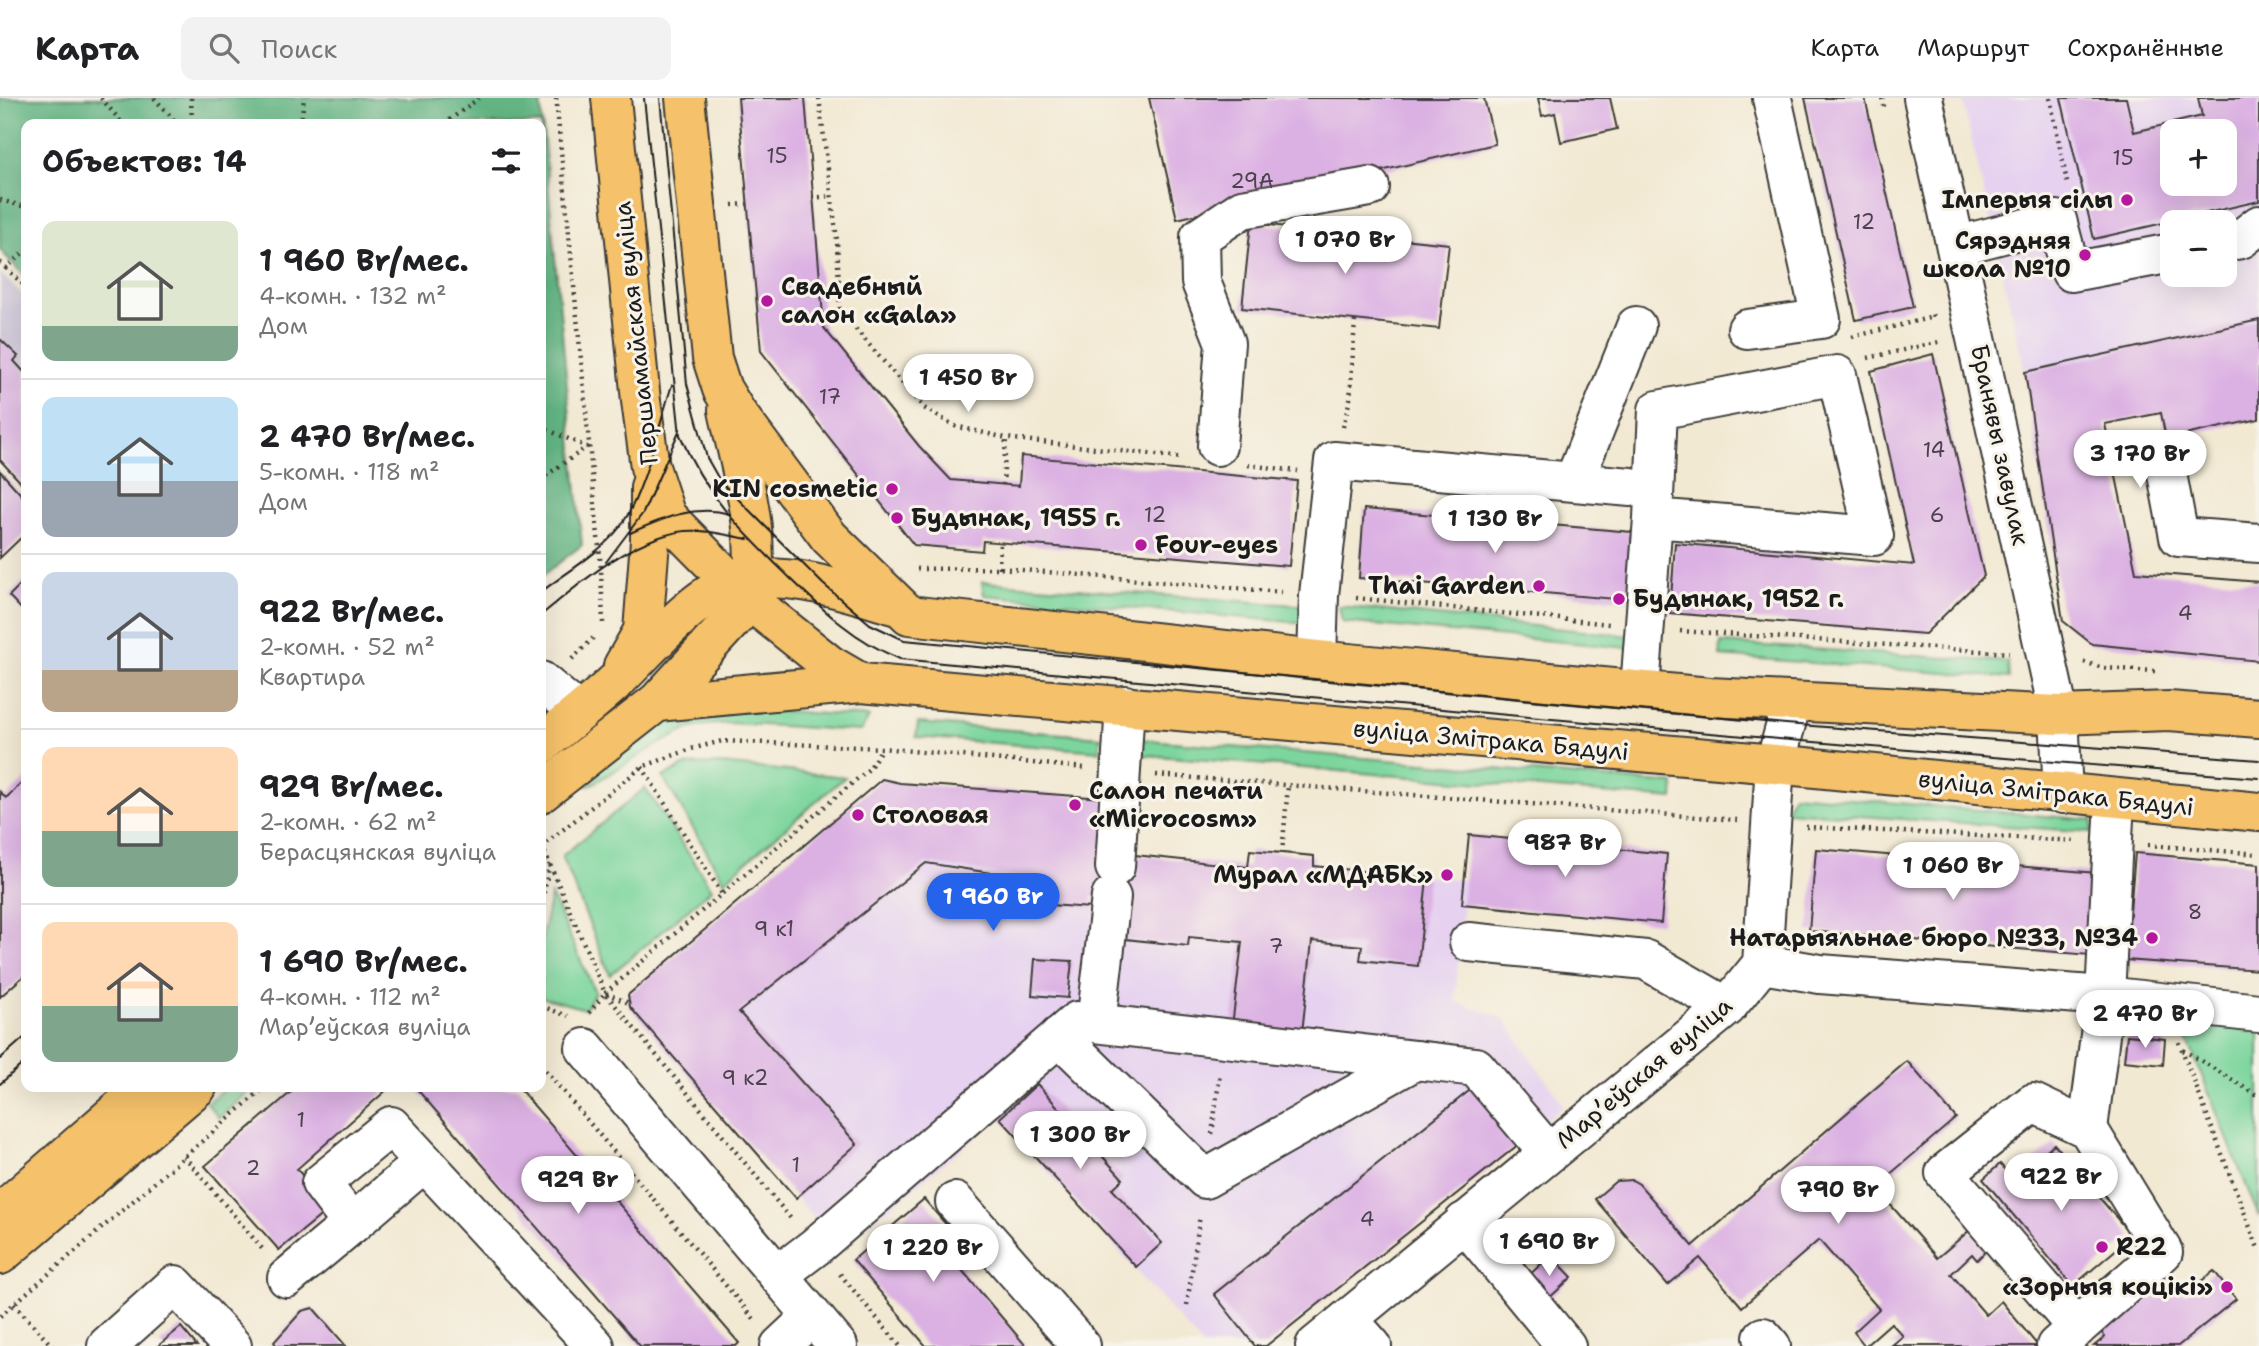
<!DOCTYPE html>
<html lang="ru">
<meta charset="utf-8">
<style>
body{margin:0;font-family:"Shantell Sans",sans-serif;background:#f2f2f2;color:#202124;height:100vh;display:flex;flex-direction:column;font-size:26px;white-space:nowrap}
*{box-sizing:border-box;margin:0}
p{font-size:23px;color:#757577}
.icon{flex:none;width:38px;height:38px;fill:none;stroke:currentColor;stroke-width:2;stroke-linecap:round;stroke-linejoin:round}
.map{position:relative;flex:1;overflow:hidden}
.panel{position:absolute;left:21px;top:21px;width:525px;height:973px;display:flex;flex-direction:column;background:#fff;border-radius:14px;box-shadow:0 7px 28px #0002}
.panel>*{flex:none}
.tools{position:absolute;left:2160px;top:21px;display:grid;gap:14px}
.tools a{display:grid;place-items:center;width:77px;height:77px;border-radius:14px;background:#fff;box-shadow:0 7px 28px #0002;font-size:35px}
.price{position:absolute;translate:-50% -60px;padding:0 16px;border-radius:24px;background:#fff;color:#222;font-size:23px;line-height:46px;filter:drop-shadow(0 2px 4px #0008)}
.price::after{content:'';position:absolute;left:50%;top:42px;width:21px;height:16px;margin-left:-10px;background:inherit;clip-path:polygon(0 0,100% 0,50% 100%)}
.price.active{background:#2563eb;color:#fff}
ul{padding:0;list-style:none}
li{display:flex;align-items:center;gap:21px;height:175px;padding:0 21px}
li+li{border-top:2px solid #e0e0e0}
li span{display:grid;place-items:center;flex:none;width:196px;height:140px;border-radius:14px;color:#555}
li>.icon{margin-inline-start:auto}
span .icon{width:84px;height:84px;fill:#fffc;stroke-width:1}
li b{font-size:30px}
h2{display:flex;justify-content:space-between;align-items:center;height:84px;padding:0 21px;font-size:30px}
header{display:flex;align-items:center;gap:42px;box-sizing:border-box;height:98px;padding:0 35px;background:#fff;border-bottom:2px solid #e0e0e0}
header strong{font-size:33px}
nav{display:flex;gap:38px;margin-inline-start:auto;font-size:24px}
.search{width:490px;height:63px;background:#f2f2f2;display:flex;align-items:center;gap:18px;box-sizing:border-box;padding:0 24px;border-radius:14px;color:#757577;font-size:26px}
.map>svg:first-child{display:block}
.built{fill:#e6d2f0;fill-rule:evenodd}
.industrial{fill:#c8bfd8}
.green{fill:#7bd59c;stroke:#4c785c;stroke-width:2}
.forest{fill:#64b684;stroke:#406950;stroke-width:2}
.building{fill:#dbb0e3;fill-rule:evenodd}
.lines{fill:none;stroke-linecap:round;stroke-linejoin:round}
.minor-casing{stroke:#3c3b37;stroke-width:42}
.major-casing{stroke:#3c3b37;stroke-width:42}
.path{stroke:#3c3b37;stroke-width:4.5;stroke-dasharray:2 5;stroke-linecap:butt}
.minor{stroke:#fff;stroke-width:38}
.major{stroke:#f5c16b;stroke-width:38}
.tram{stroke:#1c1c1c;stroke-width:2}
.poi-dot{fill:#b5179e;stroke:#f7f3e8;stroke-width:2.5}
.labels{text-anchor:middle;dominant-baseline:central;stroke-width:6;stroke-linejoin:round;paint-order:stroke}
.number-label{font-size:21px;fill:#4c414e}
.poi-label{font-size:24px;font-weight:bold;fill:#1c1c1c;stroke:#f7f3e8;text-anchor:end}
.street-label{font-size:24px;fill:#1c1c1c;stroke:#f7f3e8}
</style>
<header>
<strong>Карта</strong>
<div class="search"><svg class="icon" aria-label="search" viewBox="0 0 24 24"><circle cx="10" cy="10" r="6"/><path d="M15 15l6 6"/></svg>Поиск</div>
<nav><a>Карта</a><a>Маршрут</a><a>Сохранённые</a></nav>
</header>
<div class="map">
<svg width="2259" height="1248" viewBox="0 0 2259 1248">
<rect width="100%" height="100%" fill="#f7f3e8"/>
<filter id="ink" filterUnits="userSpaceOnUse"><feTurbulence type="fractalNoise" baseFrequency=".0143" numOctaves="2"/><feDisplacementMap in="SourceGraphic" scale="14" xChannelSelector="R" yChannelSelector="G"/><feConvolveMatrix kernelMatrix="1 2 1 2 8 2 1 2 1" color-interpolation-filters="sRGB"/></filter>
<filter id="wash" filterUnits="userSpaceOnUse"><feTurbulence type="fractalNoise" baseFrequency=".00686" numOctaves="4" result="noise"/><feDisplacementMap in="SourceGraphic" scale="28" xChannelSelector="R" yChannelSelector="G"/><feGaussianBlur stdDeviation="1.57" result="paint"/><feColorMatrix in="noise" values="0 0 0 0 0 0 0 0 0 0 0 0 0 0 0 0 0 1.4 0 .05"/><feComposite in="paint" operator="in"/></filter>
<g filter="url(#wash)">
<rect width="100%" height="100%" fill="#f2e9d3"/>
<g class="built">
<path d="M1962,0h297v222l-234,52zM2172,33h52v53h-52zM2172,124h52v53h-52z"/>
<path d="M882,681l18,4 203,15 32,57 113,12 2,-17 64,6v10l151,14 -10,121 49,18 60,87 -298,240h-63l-203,-228 -160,130 -210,-241 -2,-12z"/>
</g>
<path class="industrial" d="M0,175l26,25v84l-26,-17z"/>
<g class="green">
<path d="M982,484l327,24 -7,17 -318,-28z"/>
<path d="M1339,508l294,30 -4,12 -287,-26z"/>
<path d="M1721,545l287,19 1,16 -289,-22z"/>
<path d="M735,610l134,9 -8,14 -130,-8 -25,2 -18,4 -29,15 -65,39 -8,3 -5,-6 70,-51 30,-14z"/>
<path d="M918,625l183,14 -2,14 -183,-14z"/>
<path d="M1137,641l537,45 -1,15 -539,-45z"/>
<path d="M722,666l123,13 -121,104 -61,-104 23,-12z"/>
<path d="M645,690l67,101 -102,86 -48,-119z"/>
<path d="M1793,696l299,26v12l-306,-21z"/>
<path d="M551,797l44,97 -10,17 -44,-12v-55z"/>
<path d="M2179,921l80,14v184z"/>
<path d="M226,989h28l-35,31 -12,-15z"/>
</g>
<path class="forest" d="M0,0h540l42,447 -41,32v-453h-515v153l-26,-27z"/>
<g id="blocks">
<g class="building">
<path d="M738,0h67l19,230 95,118 32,34 68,6 2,-30 276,25 -8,85 -306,-25 -1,10 -68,-6 -153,-194z"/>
<path d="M1149,0h335l11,46 -318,75z"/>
<path d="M1538,0h72l7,31 -56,13 -6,-29 -13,3z"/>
<path d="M1805,0h60l48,209 -57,13z"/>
<path d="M2061,0h65l8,34 68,-16 -4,-18h61v103l-165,38zM2172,33h52v53h-52z"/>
<path d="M1251,125l198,21 -10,85 -197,-21z"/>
<path d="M2259,222v99l-93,20 -5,-26 -56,11 31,148 123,10v79l-167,-17 -29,-23 -38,-249z"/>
<path d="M0,241l18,17 -4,5 12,13v114l-26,-28z"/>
<path d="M1933,256l51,222 -59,58 -255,-21 5,-70 239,22 -43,-194z"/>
<path d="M0,373l26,29v33l-26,25z"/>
<path d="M1364,411l268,23 -4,68 -269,-22z"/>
<path d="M26,481v35l-17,-18z"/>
<path d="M26,681v195l-26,23v-205l6,6z"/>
<path d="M882,681l18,4 203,15 32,57 113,12 2,-17 64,6v10l113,12 -9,88 -58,-6 2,-14 -50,-5 -11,101 -70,-7 11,-93 -53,-5 -1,9 -62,-7 4,-41 -39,-2v12l-41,-3 1,-23 -125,-19 -187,149 118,132 -61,54 -166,-191 -2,-12z"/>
<path d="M1469,737l198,19 -6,69 -199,-19z"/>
<path d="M1816,751l281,24 -7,82 -281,-24z"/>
<path d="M2135,755l124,11v106l-133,-10z"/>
<path d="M1035,861l37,2 -4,37 -36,-3z"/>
<path d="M2127,937l38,4 -2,26 -39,-4z"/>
<path d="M1907,963l49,57 -81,69 62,71 33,-28 17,20 -10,10 -5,-6 -21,20 35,41 15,-14 37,45h-147l12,-10 -12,-13 -26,23 -11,-14 25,-23 -60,-69 -77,67 -42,-49 -32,27 -73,-86 21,-18 16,-1 7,4 54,62z"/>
<path d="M1037,986l86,95 -11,10 50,54 -26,24 -136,-149z"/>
<path d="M297,989h93l-93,82 33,39 -51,42 -74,-84z"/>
<path d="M415,989h103l221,256 -3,3h-96z"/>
<path d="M1474,989l45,57 -253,202h-11l-41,-52z"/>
<path d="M2054,1046l78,92 -59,50 -90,-107 17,-15 13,15z"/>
<path d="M924,1101l50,58 -13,12 65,77h-100l-73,-86z"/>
<path d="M1551,1157l21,22 -26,24 -20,-23z"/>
<path d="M2163,1168l22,28 29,-23 22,28 -58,47h-84l11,-9 -12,-15z"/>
<path d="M313,1210l33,38h-69l-3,-4 28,-31z"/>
<path d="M181,1229l16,19h-39z"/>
</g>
</g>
</g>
<g filter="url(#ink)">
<use href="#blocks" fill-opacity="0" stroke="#3c3b37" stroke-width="2"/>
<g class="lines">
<defs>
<g id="minor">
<path d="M1923,0l136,617 4,79"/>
<path d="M2224,144l17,-3 18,-14"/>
<path d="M1956,148l101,-26 14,52 101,-19"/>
<path d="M1747,231l74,-10 -49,-221"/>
<path d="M1217,348l8,-103 -24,-61 -1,-45 42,-28 128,-22"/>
<path d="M2164,360l15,79 80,6"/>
<path d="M1574,383l62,-155"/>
<path d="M1317,562l2,-65 15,-134 297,26"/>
<path d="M541,583l38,32"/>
<path d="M1640,591l13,-171 221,18 -37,-161 -179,35 -5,108"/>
<path d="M1115,769l10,-162"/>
<path d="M1469,844l177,18 81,47"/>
<path d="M1762,866l58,10 285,22 154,17"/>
<path d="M1096,925l15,-126"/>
<path d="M1059,938l146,143 211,-119"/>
<path d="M585,950l253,298"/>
<path d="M2088,1031l17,-133 10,-197"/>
<path d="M422,1066l-70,60 -31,-41 70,-57 204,220"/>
<path d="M955,1104l126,144"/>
<path d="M1464,1124l102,124"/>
<path d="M778,1177l37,-28 262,-226 399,46 64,76 11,7"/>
<path d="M287,1180l65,-54"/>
<path d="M1348,1221l24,27"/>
<path d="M1763,1239l8,9"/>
<path d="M107,1248l68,-61 57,61"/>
<path d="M780,1248l32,-30"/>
<path d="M1315,1248l412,-339 35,-43 13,-200 17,-62"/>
<path d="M2056,1248l107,-94 -75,-123 -55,-26 -88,70 132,155"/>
</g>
<g id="major">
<path d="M611,0l30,303 9,66 16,49 84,85 80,64 31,18 914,81 484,48"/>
<path d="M685,0l27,260 10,31 14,23 93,125 80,78 408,45 393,37 349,18 110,-4 90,7"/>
<path d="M728,312c13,62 35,127 22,191"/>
<path d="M623,568l20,-35 7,-90v-54"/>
<path d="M657,604l204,-19"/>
<path d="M541,647c24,-21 50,-41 73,-62 30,-28 81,-89 118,-100 50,-15 115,8 162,22"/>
<path d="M541,695l116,-91 93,-101"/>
<path d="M0,1115l145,-126"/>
<path d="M0,1157l197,-168"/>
</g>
</defs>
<use href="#minor" class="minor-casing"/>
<use href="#major" class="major-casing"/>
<g class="path">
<path d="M101,0l22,26"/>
<path d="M154,0l24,26"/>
<path d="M191,0l1,26"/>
<path d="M556,0l45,470 2,55"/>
<path d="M819,0l18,142 3,71 84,97 31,18 51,12 177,20"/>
<path d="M1882,0l3,13"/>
<path d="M2050,0l18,89"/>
<path d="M301,26l3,-26"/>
<path d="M444,26l35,-26"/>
<path d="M812,100l20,-2"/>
<path d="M0,102l26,7"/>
<path d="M732,107l16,-1"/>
<path d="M0,164l6,6 20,-18"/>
<path d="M6,170l20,19"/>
<path d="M1852,239l81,-20 -1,-3"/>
<path d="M1868,260l71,-16"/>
<path d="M541,329l46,20 -46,32"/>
<path d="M1343,329l7,-28 5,-79"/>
<path d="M1248,367l50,6"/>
<path d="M1003,387l3,-47"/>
<path d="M999,470l1,-26"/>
<path d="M917,471l82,-1 282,24"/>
<path d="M1356,500l253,26"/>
<path d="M1680,533l329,22"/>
<path d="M572,561l21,-21"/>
<path d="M2084,564l19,6 52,3"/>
<path d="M642,669l80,127"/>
<path d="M1156,677l581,45"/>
<path d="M1806,729l271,14"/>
<path d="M2148,747l111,9"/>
<path d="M542,748l63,147 26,11"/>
<path d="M541,749l101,-80 49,-18 31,-8 160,7 202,20"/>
<path d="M1282,755l6,-67"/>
<path d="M541,809l9,-45"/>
<path d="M605,895l264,-224 13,-21"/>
<path d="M541,908l27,10"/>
<path d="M589,915l16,-20 187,227"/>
<path d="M2179,944l80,209"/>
<path d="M2183,952l76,46"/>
<path d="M541,967l213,254"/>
<path d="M1212,1036l8,-61"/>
<path d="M184,1058l80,95"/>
<path d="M840,1176l60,72"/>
<path d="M14,1206l38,42"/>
<path d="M1187,1207l13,-90"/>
<path d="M0,1218l265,-229"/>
</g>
<use href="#minor" class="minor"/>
<use href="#major" class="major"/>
<g class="tram">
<path d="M644,0l36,337c26,62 62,96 109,142 35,34 66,64 111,82 453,42 906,85 1359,119"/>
<path d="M660,0l27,286 20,74 13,23 103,103 47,40 34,16 882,84 473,36"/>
<path d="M630,435c32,-14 64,-29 100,-19"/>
<path d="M606,464l37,-49 37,-84"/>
<path d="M541,494c26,-20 59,-39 79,-65 24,-32 39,-103 52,-142"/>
<path d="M541,517c41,-33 84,-72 137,-83 22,-4 49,3 70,7"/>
<path d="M0,961l26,-23"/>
<path d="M0,986l26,-23"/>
</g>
</g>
</g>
<g class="poi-dot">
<circle cx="2127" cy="102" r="7"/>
<circle cx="2085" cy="157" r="7"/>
<circle cx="767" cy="203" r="7"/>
<circle cx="892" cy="391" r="7"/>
<circle cx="897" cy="420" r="7"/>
<circle cx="1141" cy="447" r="7"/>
<circle cx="1539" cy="488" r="7"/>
<circle cx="1619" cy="501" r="7"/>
<circle cx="1075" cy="707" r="7"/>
<circle cx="858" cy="717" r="7"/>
<circle cx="1447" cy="777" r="7"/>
<circle cx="2152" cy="840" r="7"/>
<circle cx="2102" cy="1149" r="7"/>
<circle cx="2227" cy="1189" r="7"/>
</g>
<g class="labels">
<g class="number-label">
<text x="777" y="58">15</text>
<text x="2123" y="60">15</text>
<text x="1252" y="83">29А</text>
<text x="1864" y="124">12</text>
<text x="830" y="299">17</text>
<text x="1934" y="352">14</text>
<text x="1155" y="417">12</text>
<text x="1937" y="417">6</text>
<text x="2185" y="515">4</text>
<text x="2195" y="814">8</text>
<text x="774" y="831">9 к1</text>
<text x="1276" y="848">7</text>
<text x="745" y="980">9 к2</text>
<text x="301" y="1022">1</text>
<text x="796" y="1067">1</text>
<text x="253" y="1070">2</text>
<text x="1367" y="1121">4</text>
</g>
<g class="poi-label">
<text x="2113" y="102">Імперыя сілы</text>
<text x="2071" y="143">Сярэдняя<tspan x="2071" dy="28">школа №10</tspan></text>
<text x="781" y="189" text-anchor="start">Свадебный<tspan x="781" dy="28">салон «Gala»</tspan></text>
<text x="878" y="391">KIN cosmetic</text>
<text x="911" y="420" text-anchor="start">Будынак, 1955 г.</text>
<text x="1155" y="447" text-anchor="start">Four-eyes</text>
<text x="1525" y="488">Thai Garden</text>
<text x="1633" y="501" text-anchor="start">Будынак, 1952 г.</text>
<text x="1089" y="693" text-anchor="start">Салон печати<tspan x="1089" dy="28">«Microcosm»</tspan></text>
<text x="872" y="717" text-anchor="start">Столовая</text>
<text x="1433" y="777">Мурал «МДАБК»</text>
<text x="2138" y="840">Натарыяльнае бюро №33, №34</text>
<text x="2116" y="1149" text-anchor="start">R22</text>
<text x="2213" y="1189">«Зорныя коцікі»</text>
</g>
<g class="street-label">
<text transform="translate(636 235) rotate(-96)">Першамайская вуліца</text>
<text transform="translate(2000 347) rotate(78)">Бранявы завулак</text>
<text transform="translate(1491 642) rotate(5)">вуліца Змітрака Бядулі</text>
<text transform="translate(2056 695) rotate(6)">вуліца Змітрака Бядулі</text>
<text transform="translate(1644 975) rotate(-40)">Марʼеўская вуліца</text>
</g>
</g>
</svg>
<div class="tools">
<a>+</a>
<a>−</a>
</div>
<b class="price" style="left:1345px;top:178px">1 070 Br</b>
<b class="price" style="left:968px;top:316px">1 450 Br</b>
<b class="price" style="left:2140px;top:392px">3 170 Br</b>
<b class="price" style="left:1495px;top:457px">1 130 Br</b>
<b class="price" style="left:1565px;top:781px">987 Br</b>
<b class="price" style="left:1953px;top:804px">1 060 Br</b>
<b class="price active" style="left:993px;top:835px">1 960 Br</b>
<b class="price" style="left:2145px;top:952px">2 470 Br</b>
<b class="price" style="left:1080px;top:1073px">1 300 Br</b>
<b class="price" style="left:2061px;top:1115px">922 Br</b>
<b class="price" style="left:578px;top:1118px">929 Br</b>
<b class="price" style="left:1838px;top:1128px">790 Br</b>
<b class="price" style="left:1549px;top:1180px">1 690 Br</b>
<b class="price" style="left:933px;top:1186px">1 220 Br</b>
<section class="panel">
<h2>Объектов: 14<svg class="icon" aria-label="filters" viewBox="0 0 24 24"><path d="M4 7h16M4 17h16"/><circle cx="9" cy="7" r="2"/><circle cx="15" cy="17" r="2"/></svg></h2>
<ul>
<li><span style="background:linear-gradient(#dfe7d0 75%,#7fa58c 0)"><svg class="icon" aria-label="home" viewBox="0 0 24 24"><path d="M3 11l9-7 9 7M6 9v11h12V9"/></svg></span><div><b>1 960 Br/мес.</b><p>4-комн. · 132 m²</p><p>Дом</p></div></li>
<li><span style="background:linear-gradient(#bfe0f5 60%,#9aa5b1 0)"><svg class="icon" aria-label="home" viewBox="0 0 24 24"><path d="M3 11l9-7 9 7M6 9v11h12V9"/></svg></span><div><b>2 470 Br/мес.</b><p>5-комн. · 118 m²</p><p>Дом</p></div></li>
<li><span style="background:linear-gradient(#c9d6e8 70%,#b9a48a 0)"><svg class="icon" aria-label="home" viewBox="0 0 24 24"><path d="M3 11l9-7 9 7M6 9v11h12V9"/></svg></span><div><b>922 Br/мес.</b><p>2-комн. · 52 m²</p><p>Квартира</p></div></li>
<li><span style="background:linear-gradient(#ffd9b3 60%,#7fa58c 0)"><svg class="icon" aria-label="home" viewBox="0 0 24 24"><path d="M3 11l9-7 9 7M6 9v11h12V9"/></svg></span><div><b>929 Br/мес.</b><p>2-комн. · 62 m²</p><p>Берасцянская вуліца</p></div></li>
<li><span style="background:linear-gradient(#ffd9b3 60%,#7fa58c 0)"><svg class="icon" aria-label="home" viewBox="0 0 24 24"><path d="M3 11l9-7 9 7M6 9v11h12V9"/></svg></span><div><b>1 690 Br/мес.</b><p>4-комн. · 112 m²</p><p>Марʼеўская вуліца</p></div></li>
</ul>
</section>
</div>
